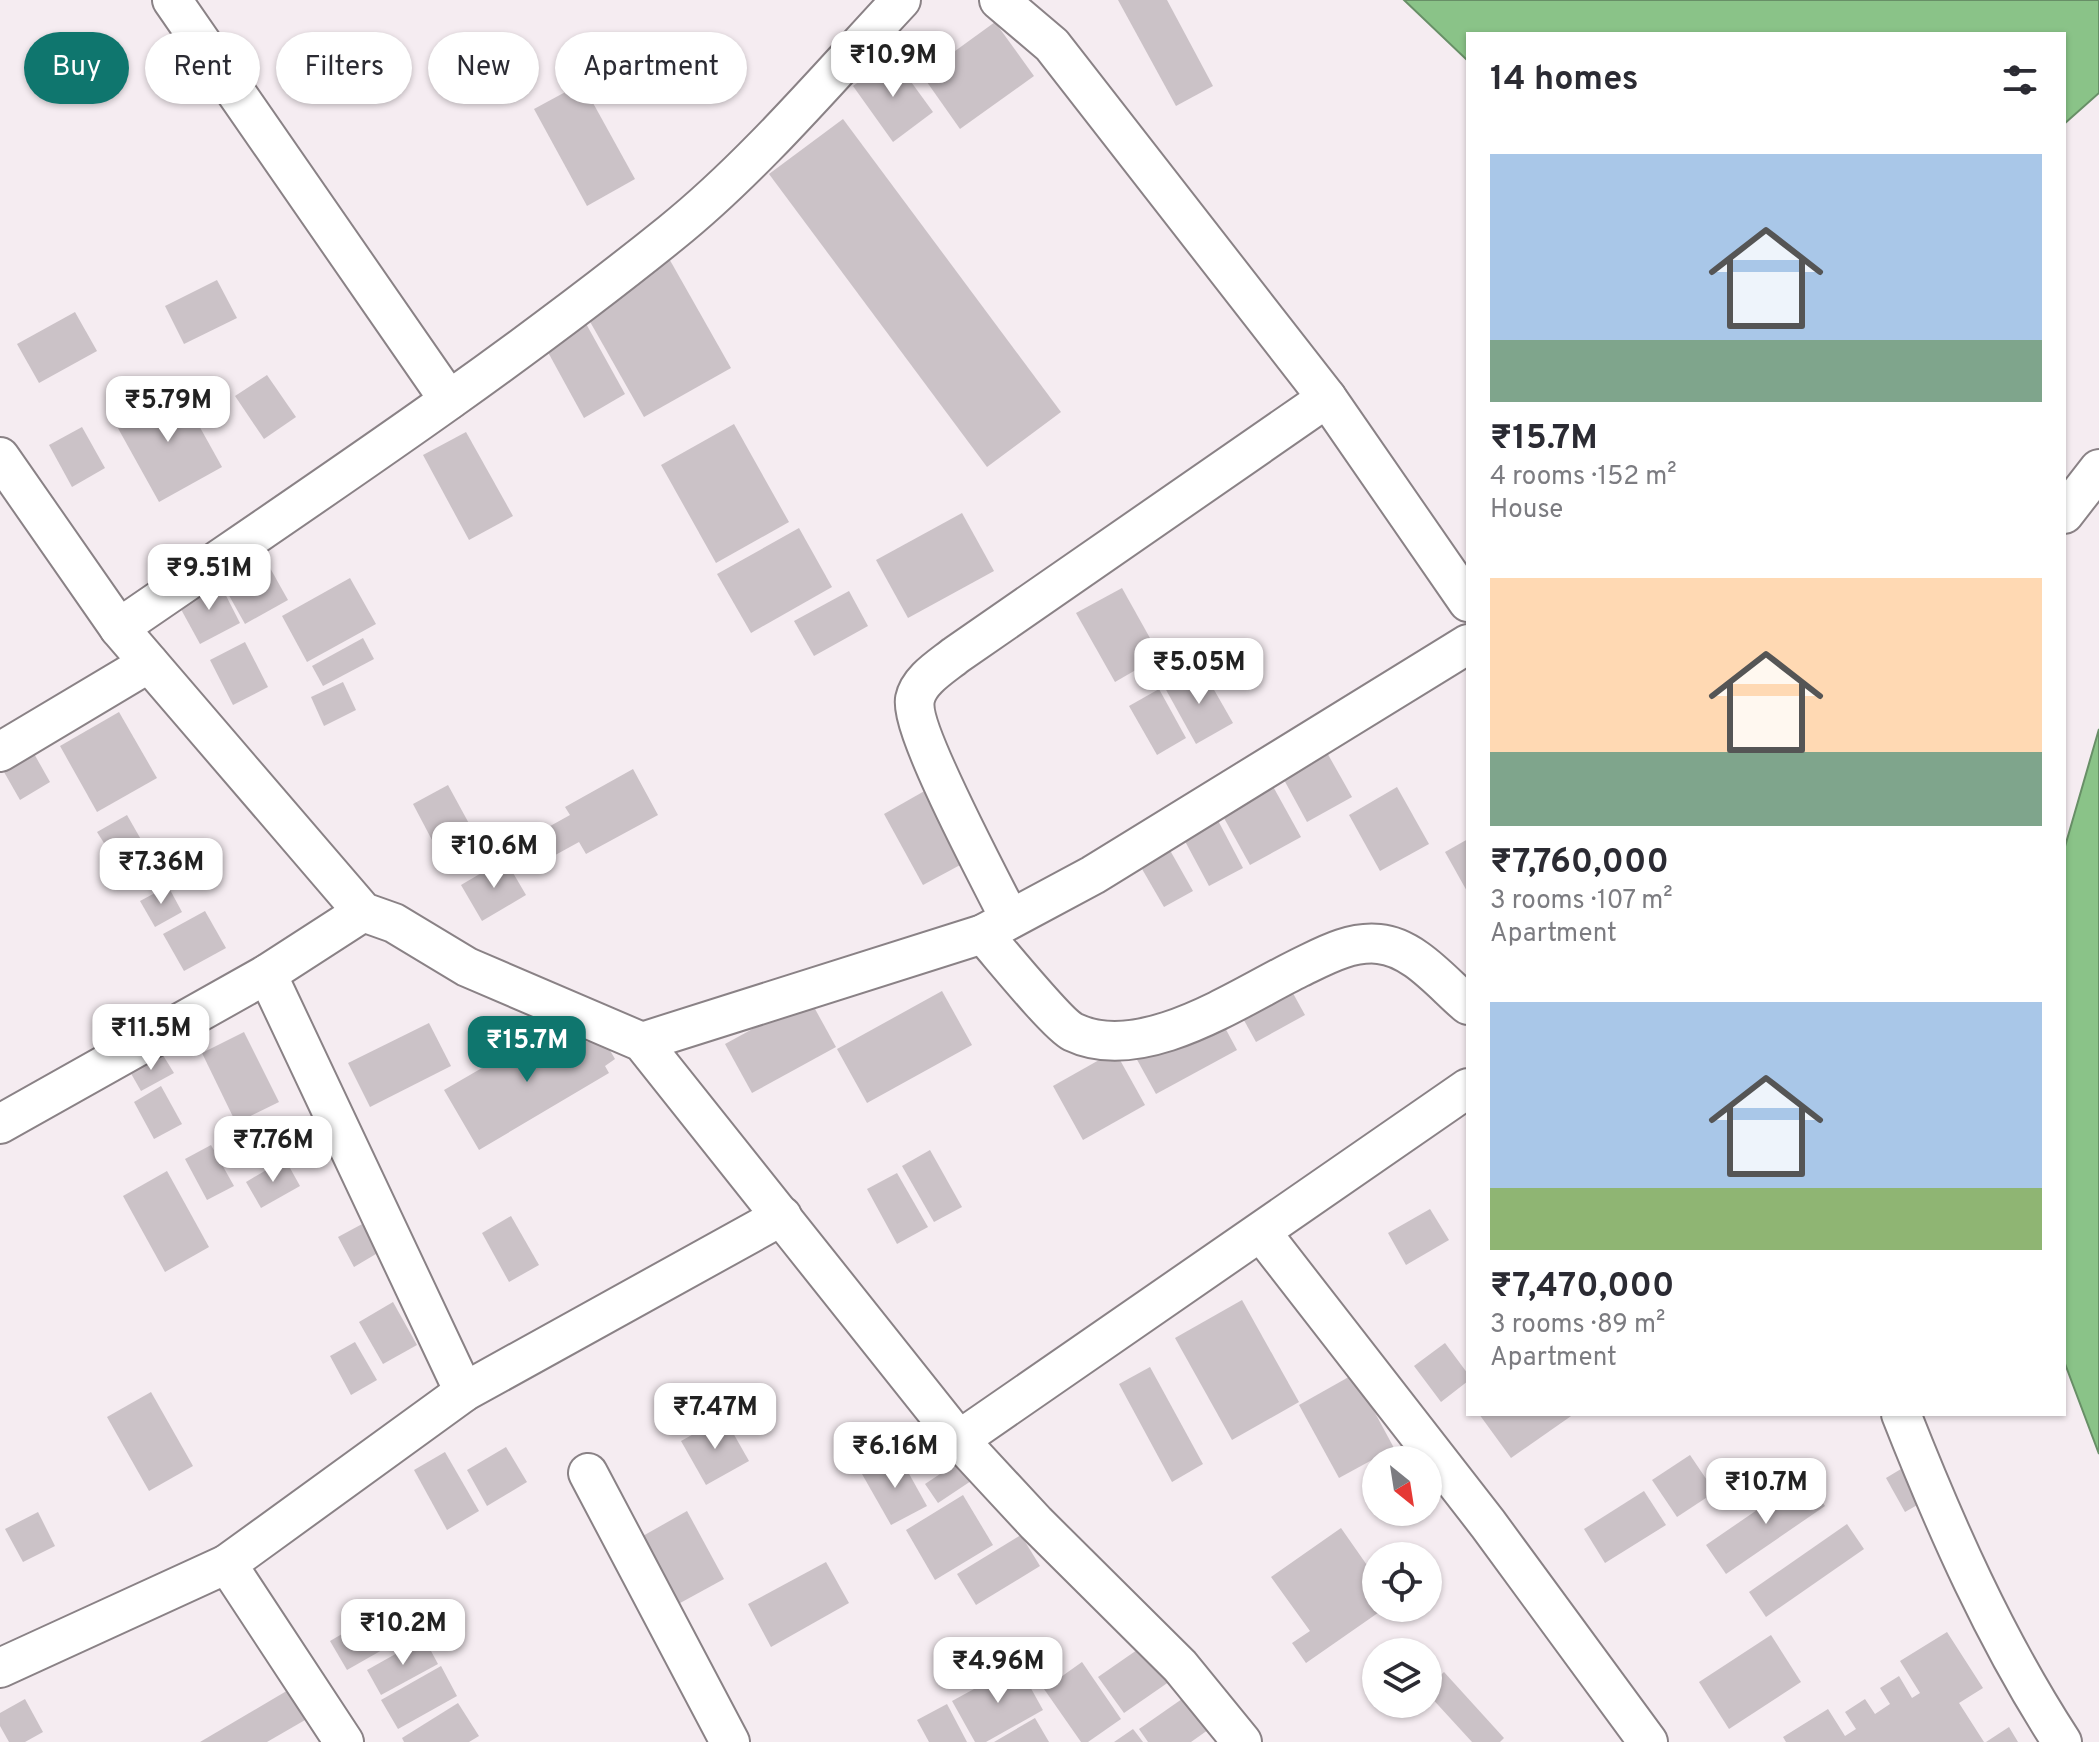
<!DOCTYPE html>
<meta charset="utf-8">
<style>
body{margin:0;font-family:Overpass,sans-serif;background:#f2f2f3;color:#2b2b33;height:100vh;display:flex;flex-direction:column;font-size:30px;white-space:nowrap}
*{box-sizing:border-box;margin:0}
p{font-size:26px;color:#7c7c81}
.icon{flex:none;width:44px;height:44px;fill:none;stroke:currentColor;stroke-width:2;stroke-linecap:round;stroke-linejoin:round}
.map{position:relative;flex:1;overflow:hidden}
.sheet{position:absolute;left:1466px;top:32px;width:600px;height:1384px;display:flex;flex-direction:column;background:#fff;border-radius:0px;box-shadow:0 2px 6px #0004}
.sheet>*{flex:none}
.guide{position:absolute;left:24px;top:32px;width:760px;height:72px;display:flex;gap:16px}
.needle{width:52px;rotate:150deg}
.controls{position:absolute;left:1362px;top:1446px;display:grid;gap:16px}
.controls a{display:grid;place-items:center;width:80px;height:80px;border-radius:50%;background:#fff;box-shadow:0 2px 6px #0004;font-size:40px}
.price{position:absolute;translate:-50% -68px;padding:0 18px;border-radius:16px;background:#fff;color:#222;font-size:26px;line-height:52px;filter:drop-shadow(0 2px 4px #0008)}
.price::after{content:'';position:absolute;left:50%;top:48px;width:24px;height:18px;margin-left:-12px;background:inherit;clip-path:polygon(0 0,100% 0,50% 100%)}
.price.on{background:#0f766e;color:#fff}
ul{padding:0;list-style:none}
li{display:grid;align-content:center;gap:16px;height:424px;padding:0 24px}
li span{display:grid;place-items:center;height:248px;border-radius:0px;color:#555}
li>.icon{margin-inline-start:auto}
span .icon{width:144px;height:144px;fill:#fffc;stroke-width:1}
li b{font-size:34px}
h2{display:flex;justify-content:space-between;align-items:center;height:96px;padding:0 24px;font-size:34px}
.chip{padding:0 28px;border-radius:36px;background:#fff;box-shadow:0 2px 6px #0004;font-size:28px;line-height:72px}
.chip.on{background:#0f766e;color:#fff}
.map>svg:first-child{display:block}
.water{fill:#8ac388;stroke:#688f67;stroke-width:2}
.building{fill:#cbc2c7}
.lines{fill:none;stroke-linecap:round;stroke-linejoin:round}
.minor-casing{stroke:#8a8286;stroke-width:42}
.minor{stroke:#fff;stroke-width:38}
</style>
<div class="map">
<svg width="2099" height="1742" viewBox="0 0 2099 1742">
<rect width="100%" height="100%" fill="#f5ecf1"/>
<g class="water">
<path d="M1404,0h695v93l-35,31v-90h-596v27z"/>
<path d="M2099,729v725l-35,-93v-511z"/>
</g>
<g class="building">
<path d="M1118,0h49l46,86 -37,20z"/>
<path d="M995,22l39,54 -74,53 -38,-54z"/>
<path d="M893,57l40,55 -40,30 -40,-56z"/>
<path d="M582,83l53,96 -48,27 -53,-97z"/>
<path d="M843,119l218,293 -74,55 -218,-293z"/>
<path d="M667,255l64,113 -87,49 -64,-113z"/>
<path d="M217,280l20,38 -53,26 -19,-38z"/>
<path d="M579,311l46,83 -41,24 -46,-84z"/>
<path d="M75,312l22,39 -58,32 -22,-39z"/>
<path d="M267,375l29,42 -32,22 -29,-43z"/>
<path d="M177,386l45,81 -63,35 -45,-81z"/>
<path d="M734,424l55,98 -73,41 -55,-98z"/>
<path d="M82,427l23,41 -33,19 -23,-42z"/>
<path d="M466,432l47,84 -44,24 -46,-85z"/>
<path d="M962,513l32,58 -86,47 -32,-58z"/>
<path d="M799,528l33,59 -81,46 -34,-59z"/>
<path d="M265,559l23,41 -43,24 -23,-41z"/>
<path d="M350,578l26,46 -69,38 -25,-46z"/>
<path d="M218,580l22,43 -40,21 -23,-42z"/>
<path d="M1122,588l38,68 -45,26 -39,-69z"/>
<path d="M849,591l19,35 -54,30 -20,-35z"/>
<path d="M363,638l11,21 -51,27 -11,-20z"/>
<path d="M245,642l23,45 -35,18 -23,-45z"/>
<path d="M1201,667l32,56 -37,21 -31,-56z"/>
<path d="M343,682l13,28 -32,16 -13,-29z"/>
<path d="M1159,689l27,49 -29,17 -28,-49z"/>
<path d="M119,712l38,66 -60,34 -37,-66z"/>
<path d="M1321,742l31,55 -45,25 -30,-55z"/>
<path d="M28,743l22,39 -30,18 -20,-35z"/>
<path d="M633,769l25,46 -72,39 -7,-12 -31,17 -14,-24 36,-20 -5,-8z"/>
<path d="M1270,781l31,56 -51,28 -31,-56z"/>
<path d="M448,785l30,55 -36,19 -29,-55z"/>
<path d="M935,785l40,72 -52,28 -39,-71z"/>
<path d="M1397,787l32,57 -49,27 -31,-56z"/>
<path d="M1213,811l30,57 -34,18 -30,-56z"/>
<path d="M127,815l16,28 -29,16 -17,-27z"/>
<path d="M1468,839v54l-23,-41z"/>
<path d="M1167,845l26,46 -29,16 -26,-45z"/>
<path d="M505,859l21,36 -44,26 -21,-36z"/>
<path d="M168,886l14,26 -27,15 -15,-26z"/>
<path d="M205,911l21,37 -42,23 -21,-37z"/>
<path d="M1284,977l21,38 -49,27 -21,-38z"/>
<path d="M942,991l30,54 -105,58 -30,-54z"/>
<path d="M809,998l27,49 -84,46 -27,-49z"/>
<path d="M1216,1011l21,39 -81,44 -21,-38z"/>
<path d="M429,1023l22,43 -81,41 -22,-44z"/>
<path d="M577,1024l10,18 14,-7 14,24 -10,7 4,7 -130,77 -35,-60 83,-48 5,8z"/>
<path d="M244,1032l35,70 -43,21 -34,-70z"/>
<path d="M1115,1051l30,54 -62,35 -30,-54z"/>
<path d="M161,1052l13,21 -33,18 -12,-21z"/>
<path d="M161,1086l21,38 -28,15 -20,-37z"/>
<path d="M211,1145l23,41 -27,14 -22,-41z"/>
<path d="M930,1150l32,57 -28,15 -32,-56z"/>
<path d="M285,1159l15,27 -39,22 -15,-26z"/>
<path d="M167,1171l42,76 -44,25 -42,-76z"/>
<path d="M897,1173l31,54 -31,17 -30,-55z"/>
<path d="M1430,1209l19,31 -43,25 -18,-32z"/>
<path d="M511,1216l28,49 -30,17 -27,-49z"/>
<path d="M364,1223l17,28 -27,16 -16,-30z"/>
<path d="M1242,1300l57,102 -67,38 -57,-102z"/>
<path d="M393,1302l24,43 -34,19 -24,-42z"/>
<path d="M355,1342l22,38 -26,15 -21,-39z"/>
<path d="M1445,1343l23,31v7l-27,21 -27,-36z"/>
<path d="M1150,1367l53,97 -31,18 -53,-98z"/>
<path d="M1354,1374l40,74 -55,30 -40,-73z"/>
<path d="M151,1392l42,74 -44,25 -42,-74z"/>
<path d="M1479,1414h95l-63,44z"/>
<path d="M724,1417l25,44 -43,24 -25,-44z"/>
<path d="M506,1447l21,35 -40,24 -20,-36z"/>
<path d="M445,1452l34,59 -32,19 -33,-60z"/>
<path d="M898,1454l29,52 -36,19 -29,-51z"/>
<path d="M1690,1455l25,37 -38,25 -25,-37z"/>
<path d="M964,1458l13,19 -39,26 -13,-19z"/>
<path d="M1906,1466l20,34 -21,12 -19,-34z"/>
<path d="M1805,1477l20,29 -99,68 -20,-29z"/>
<path d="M1644,1491l22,34 -61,38 -21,-34z"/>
<path d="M963,1495l30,50 -58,35 -29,-50z"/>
<path d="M687,1511l37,68 -53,29 -37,-67z"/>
<path d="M38,1512l17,34 -32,16 -18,-33z"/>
<path d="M1847,1524l17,25 -98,68 -17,-25z"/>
<path d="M1341,1528l35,50v30h9l-79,55 -14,-20 18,-12 -39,-54z"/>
<path d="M1021,1535l19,31 -64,39 -19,-31z"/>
<path d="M826,1562l23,41 -78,44 -23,-43z"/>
<path d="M395,1603l17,30 -65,37 -17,-29z"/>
<path d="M1947,1632l36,56 -24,15 25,39h-198l-3,-5 45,-28 17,27 11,-7 -11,-17 20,-13 10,15 15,-10 -10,-16 19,-12 13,22 8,-5 -20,-32z"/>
<path d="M1771,1635l30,47 -72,47 -30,-47z"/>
<path d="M424,1638l14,26 -57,31 -14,-25z"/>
<path d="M1150,1641l26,36 -52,36 -26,-36z"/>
<path d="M1082,1662l39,57 -33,23h-7l-37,-53z"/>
<path d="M1018,1665l25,45 -57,32h-11l-23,-41z"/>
<path d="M441,1666l16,30 -59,33 -17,-29z"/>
<path d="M1444,1672l60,66 -4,4h-28l-44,-48v-7z"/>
<path d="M295,1686l17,30 -45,26h-67z"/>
<path d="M1192,1692l23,33 -24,17h-43l-9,-13z"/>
<path d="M25,1699l18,33 -18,10h-16l-9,-16v-13z"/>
<path d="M458,1703l21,33 -10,6h-65l-2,-4z"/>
<path d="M947,1704l20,38h-38l-12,-22z"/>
<path d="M1035,1718l14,24h-55z"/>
<path d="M2009,1727l9,15h-32z"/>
<path d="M1133,1729l10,13h-29z"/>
</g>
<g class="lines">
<defs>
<g id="minor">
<path d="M172,0l277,400"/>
<path d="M999,0l53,45 275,353 141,204"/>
<path d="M0,457l119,171 244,284 31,11 73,44 175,75 317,398 77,83 144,143 62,76"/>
<path d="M2064,514l35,-45"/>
<path d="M119,628c186,-128 376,-253 552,-395 81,-65 159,-157 230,-233"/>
<path d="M0,752l149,-89"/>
<path d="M1010,919c-18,-36 -101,-190 -95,-220 4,-19 26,-32 41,-44l371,-257"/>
<path d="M983,934c16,18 74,90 90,98 69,33 165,-34 226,-64 25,-12 51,-27 80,-24 35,3 64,40 89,61"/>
<path d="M267,974l197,418"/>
<path d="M642,1042l341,-108 110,-59 375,-231"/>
<path d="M0,1124l267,-150 96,-62"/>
<path d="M1261,1232l227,292 160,218"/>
<path d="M1901,1414c45,114 94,225 161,328"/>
<path d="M959,1440l509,-352"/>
<path d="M588,1473l142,269"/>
<path d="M0,1668l227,-104"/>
<path d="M344,1742l-117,-178 237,-172 318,-176"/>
</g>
</defs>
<use href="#minor" class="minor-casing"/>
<use href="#minor" class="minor"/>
</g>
</svg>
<div class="controls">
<a><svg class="needle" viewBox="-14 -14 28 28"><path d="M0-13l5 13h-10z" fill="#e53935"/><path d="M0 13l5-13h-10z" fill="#7c7c81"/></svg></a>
<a><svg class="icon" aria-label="locate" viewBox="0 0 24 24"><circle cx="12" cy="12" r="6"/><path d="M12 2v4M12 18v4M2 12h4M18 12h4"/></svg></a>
<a><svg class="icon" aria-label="layers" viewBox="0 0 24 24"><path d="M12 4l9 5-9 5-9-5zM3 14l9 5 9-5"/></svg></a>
</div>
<b class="price" style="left:893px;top:99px">₹10.9M</b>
<b class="price" style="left:168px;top:444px">₹5.79M</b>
<b class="price" style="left:209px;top:612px">₹9.51M</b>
<b class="price" style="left:1199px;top:706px">₹5.05M</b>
<b class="price" style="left:494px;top:890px">₹10.6M</b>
<b class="price" style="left:161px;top:906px">₹7.36M</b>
<b class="price" style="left:151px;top:1072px">₹11.5M</b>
<b class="price on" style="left:527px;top:1084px">₹15.7M</b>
<b class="price" style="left:273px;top:1184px">₹7.76M</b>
<b class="price" style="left:715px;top:1451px">₹7.47M</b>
<b class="price" style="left:895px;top:1490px">₹6.16M</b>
<b class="price" style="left:1766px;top:1526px">₹10.7M</b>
<b class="price" style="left:403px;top:1667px">₹10.2M</b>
<b class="price" style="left:998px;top:1705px">₹4.96M</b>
<div class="guide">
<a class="chip on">Buy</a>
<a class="chip">Rent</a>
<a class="chip">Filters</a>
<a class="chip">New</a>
<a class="chip">Apartment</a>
</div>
<section class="sheet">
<h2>14 homes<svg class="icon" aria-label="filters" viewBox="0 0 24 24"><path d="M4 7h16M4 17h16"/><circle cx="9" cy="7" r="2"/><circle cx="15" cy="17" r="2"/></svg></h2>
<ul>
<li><span style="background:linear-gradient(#a9c7e8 75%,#7fa58c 0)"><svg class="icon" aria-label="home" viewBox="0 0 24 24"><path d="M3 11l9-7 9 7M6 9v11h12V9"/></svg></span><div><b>₹15.7M</b><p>4 rooms · 152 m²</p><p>House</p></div></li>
<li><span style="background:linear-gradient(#ffd9b3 70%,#7fa58c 0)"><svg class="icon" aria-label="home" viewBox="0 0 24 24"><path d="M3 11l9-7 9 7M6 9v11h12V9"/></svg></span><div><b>₹7,760,000</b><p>3 rooms · 107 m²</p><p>Apartment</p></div></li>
<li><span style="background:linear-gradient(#a9c7e8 75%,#8fb573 0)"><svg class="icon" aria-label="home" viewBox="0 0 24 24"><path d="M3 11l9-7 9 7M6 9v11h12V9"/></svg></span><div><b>₹7,470,000</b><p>3 rooms · 89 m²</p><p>Apartment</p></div></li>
</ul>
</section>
</div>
